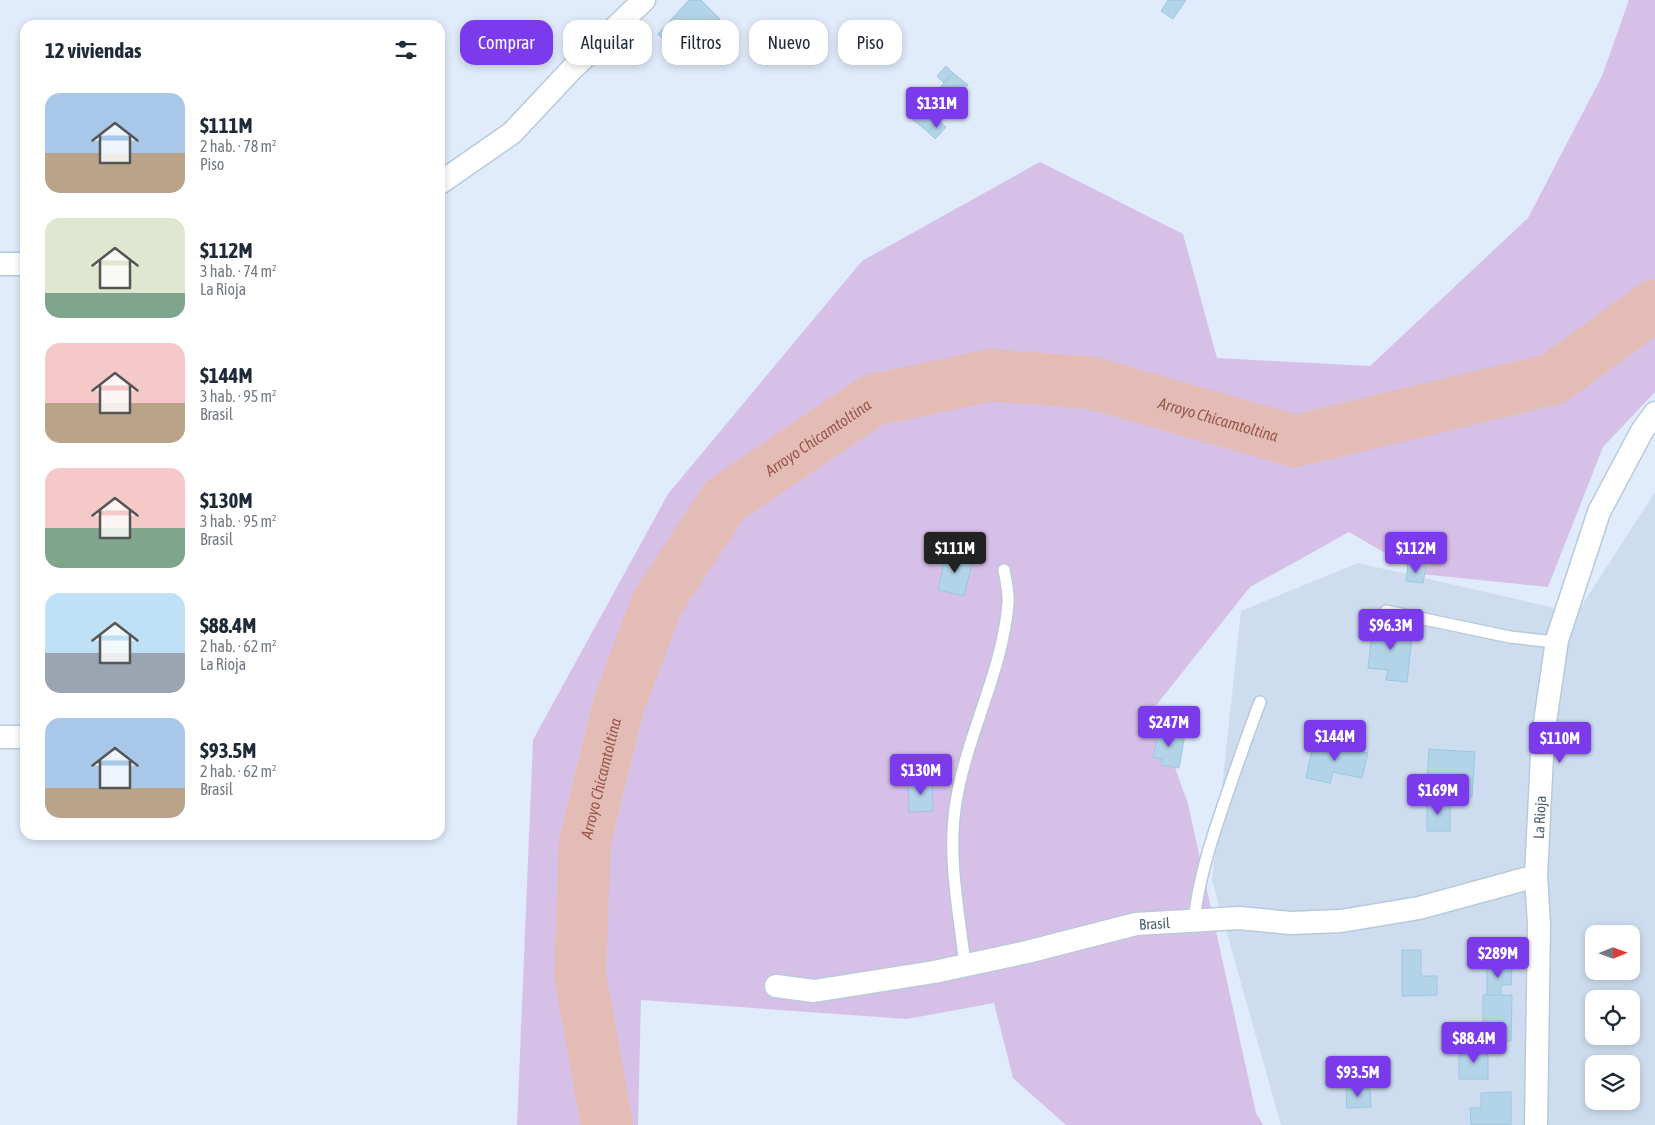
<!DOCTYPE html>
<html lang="es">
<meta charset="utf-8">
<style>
body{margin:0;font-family:"Asap Condensed",sans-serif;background:#f6f6f7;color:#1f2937;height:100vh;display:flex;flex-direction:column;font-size:19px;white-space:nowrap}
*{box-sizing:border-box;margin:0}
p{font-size:16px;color:#747a83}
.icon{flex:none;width:28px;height:28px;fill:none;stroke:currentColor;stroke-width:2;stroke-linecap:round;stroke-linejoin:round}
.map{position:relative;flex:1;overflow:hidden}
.details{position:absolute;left:20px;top:20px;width:425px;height:820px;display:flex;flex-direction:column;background:#fff;border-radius:15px;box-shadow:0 2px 8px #0003}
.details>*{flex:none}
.hud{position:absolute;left:460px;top:20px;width:475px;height:45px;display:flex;gap:10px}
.needle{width:32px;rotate:89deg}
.tools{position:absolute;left:1585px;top:925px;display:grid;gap:10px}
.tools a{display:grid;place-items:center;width:55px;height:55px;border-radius:10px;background:#fff;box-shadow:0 2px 8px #0003;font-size:25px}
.price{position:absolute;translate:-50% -42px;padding:0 11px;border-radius:5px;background:#7c3aed;color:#fff;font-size:16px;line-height:32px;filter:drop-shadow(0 1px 2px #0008)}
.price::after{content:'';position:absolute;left:50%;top:30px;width:15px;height:11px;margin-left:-8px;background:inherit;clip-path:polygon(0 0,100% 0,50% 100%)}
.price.active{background:#222;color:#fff}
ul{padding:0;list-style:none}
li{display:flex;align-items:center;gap:15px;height:125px;padding:0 25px}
li span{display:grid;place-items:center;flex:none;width:140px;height:100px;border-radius:15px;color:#555}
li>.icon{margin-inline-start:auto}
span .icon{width:60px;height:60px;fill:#fffc;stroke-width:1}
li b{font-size:21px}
h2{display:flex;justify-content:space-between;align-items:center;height:60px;padding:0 25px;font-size:21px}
.tag{padding:0 18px;border-radius:15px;background:#fff;box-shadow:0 2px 8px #0003;font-size:18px;line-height:45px}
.tag.active{background:#7c3aed;color:#fff}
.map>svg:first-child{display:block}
.residential{fill:#cdddef;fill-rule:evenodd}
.green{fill:#d7c0e8}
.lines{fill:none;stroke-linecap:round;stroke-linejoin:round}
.river{stroke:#e4bcb6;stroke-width:52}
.building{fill:#b2d3e8;stroke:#9ac7e2}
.lane-casing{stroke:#b8cada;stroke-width:14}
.street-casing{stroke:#b8cada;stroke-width:25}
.lane{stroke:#fff;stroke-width:11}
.street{stroke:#fff;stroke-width:22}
.labels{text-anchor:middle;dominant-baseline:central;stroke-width:5;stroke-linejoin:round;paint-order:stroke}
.street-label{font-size:15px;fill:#496371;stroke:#e6f0ff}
.water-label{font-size:16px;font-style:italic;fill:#99584c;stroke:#e6f0ff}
</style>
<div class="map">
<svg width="1655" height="1125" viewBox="0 0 1655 1125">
<rect width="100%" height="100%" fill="#e0ebfb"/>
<path class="residential" d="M1655,492v633h-374l-69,-245 29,-269 117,-48 219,50zM1594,934h37v37h-37zM1594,999h37v37h-37zM1594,1064h37v37h-37z"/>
<path class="green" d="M1629,0h26v392l-52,55 -55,140 -127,-13 -72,-42 -99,55 -96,121 34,96 68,309 7,12h-197l-53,-47 -19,-75 -87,16 -266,-19 -3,125h-121l16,-385 135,-246 194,-233 178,-99 143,72 34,124 153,8 158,-148 74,-142z"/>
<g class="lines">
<path class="river" id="s1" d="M607,1125l-27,-150 5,-134 34,-137 38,-101 68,-103 148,-100 119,-25 100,8 203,58 258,-62 102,-74"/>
</g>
<g class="building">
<path d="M689,0h12l19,19 -37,39 -25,-24z"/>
<path d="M1168,0h18l-13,19 -12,-8z"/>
<path d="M946,66l7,7 -9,10 -7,-7z"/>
<path d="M953,73l15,12 -40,47 -16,-13z"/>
<path d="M938,120l8,7 -11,12 -7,-7z"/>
<path d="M946,553l27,6 -9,37 -26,-6z"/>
<path d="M1408,564l18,3 -3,16 -17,-2z"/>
<path d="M1373,623l40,5 -6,54 -21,-2 2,-10 -20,-2z"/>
<path d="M1159,729l26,5 -6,34 -18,-3 1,-6 -9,-2z"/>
<path d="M1314,740l54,13 -6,25 -29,-6 -3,11 -24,-5z"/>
<path d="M1429,749l46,3 -3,45 -25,-1v3l-21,-1z"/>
<path d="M932,780l1,31 -24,1 -1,-31z"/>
<rect x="1427" y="801" width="23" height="30"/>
<path d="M1402,950h19v26h16v19l-35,1z"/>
<path d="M1487,966h25l-1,19h-10v11l-14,-1z"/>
<path d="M1483,995h29l-1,46 -28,1z"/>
<rect x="1459" y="1048" width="29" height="31"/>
<path d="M1346,1089h24l1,18 -24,1z"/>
<path d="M1511,1092v33h-40l-1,-17h11v-15z"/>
</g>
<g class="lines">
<defs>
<g id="lane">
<path d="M1386,611l124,26 35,4 12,-1"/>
<path d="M1194,921c4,-39 16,-77 29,-115 12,-35 24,-70 37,-104"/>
<path d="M965,965c-6,-53 -18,-109 -9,-163 11,-68 46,-129 52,-198 1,-11 -2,-23 -4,-34"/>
</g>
<g id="street">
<path d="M440,183l72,-50 59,-63 73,-70"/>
<path d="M0,264h25"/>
<path d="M0,737h25"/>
<path id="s2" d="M776,986l38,5 120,-19 93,-20 109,-28 103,-6 52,5 50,-2 78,-13 117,-32"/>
<path id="s3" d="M1536,1125l3,-201 -3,-48 7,-140 14,-96 42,-128 43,-81 13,-18"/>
</g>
</defs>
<use href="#lane" class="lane-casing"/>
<use href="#street" class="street-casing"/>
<use href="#lane" class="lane"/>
<use href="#street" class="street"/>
</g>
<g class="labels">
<g class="street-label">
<text stroke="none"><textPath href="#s3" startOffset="308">La Rioja</textPath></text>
<text stroke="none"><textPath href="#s2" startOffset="386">Brasil</textPath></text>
</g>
<g class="water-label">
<text stroke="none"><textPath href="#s1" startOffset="1191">Arroyo Chicamtoltina</textPath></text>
<text stroke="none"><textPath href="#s1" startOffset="771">Arroyo Chicamtoltina</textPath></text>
<text stroke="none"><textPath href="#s1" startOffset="351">Arroyo Chicamtoltina</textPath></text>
</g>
</g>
</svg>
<div class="tools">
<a><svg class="needle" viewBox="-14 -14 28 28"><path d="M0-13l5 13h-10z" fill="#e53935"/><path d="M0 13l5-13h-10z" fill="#747a83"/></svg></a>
<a><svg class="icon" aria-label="locate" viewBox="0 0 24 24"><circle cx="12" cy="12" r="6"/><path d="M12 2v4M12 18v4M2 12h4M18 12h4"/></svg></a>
<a><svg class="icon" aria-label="layers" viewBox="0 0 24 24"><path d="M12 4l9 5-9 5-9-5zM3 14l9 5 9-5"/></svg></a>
</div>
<b class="price" style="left:937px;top:129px">$131M</b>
<b class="price active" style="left:955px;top:574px">$111M</b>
<b class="price" style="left:1416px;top:574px">$112M</b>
<b class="price" style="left:1391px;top:651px">$96.3M</b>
<b class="price" style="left:1169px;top:748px">$247M</b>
<b class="price" style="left:1335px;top:762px">$144M</b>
<b class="price" style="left:1560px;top:764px">$110M</b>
<b class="price" style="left:921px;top:796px">$130M</b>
<b class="price" style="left:1438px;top:816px">$169M</b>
<b class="price" style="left:1498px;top:979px">$289M</b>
<b class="price" style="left:1474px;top:1064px">$88.4M</b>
<b class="price" style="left:1358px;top:1098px">$93.5M</b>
<div class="hud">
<a class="tag active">Comprar</a>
<a class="tag">Alquilar</a>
<a class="tag">Filtros</a>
<a class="tag">Nuevo</a>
<a class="tag">Piso</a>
</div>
<section class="details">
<h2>12 viviendas<svg class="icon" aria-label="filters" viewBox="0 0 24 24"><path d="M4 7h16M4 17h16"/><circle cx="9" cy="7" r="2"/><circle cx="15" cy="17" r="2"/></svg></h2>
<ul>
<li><span style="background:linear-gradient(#a9c7e8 60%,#b9a48a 0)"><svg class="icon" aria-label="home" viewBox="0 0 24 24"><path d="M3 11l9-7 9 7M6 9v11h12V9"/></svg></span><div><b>$111M</b><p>2 hab. · 78 m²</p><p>Piso</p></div></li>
<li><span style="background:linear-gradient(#dfe7d0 75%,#7fa58c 0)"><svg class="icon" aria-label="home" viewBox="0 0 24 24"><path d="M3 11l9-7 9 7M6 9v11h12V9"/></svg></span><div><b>$112M</b><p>3 hab. · 74 m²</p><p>La Rioja</p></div></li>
<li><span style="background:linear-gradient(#f6c9c9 60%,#b9a48a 0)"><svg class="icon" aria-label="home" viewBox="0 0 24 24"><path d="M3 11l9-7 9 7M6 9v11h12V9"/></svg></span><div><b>$144M</b><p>3 hab. · 95 m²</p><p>Brasil</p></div></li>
<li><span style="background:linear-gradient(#f6c9c9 60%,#7fa58c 0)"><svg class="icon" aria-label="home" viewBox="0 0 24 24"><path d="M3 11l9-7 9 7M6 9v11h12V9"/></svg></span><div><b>$130M</b><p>3 hab. · 95 m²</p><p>Brasil</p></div></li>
<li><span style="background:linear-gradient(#bfe0f5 60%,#9aa5b1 0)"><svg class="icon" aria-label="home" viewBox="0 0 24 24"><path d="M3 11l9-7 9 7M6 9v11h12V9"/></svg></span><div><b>$88.4M</b><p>2 hab. · 62 m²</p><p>La Rioja</p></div></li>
<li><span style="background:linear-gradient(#a9c7e8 70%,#b9a48a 0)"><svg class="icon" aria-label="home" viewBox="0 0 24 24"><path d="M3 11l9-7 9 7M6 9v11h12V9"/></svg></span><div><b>$93.5M</b><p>2 hab. · 62 m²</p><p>Brasil</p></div></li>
</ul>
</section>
</div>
